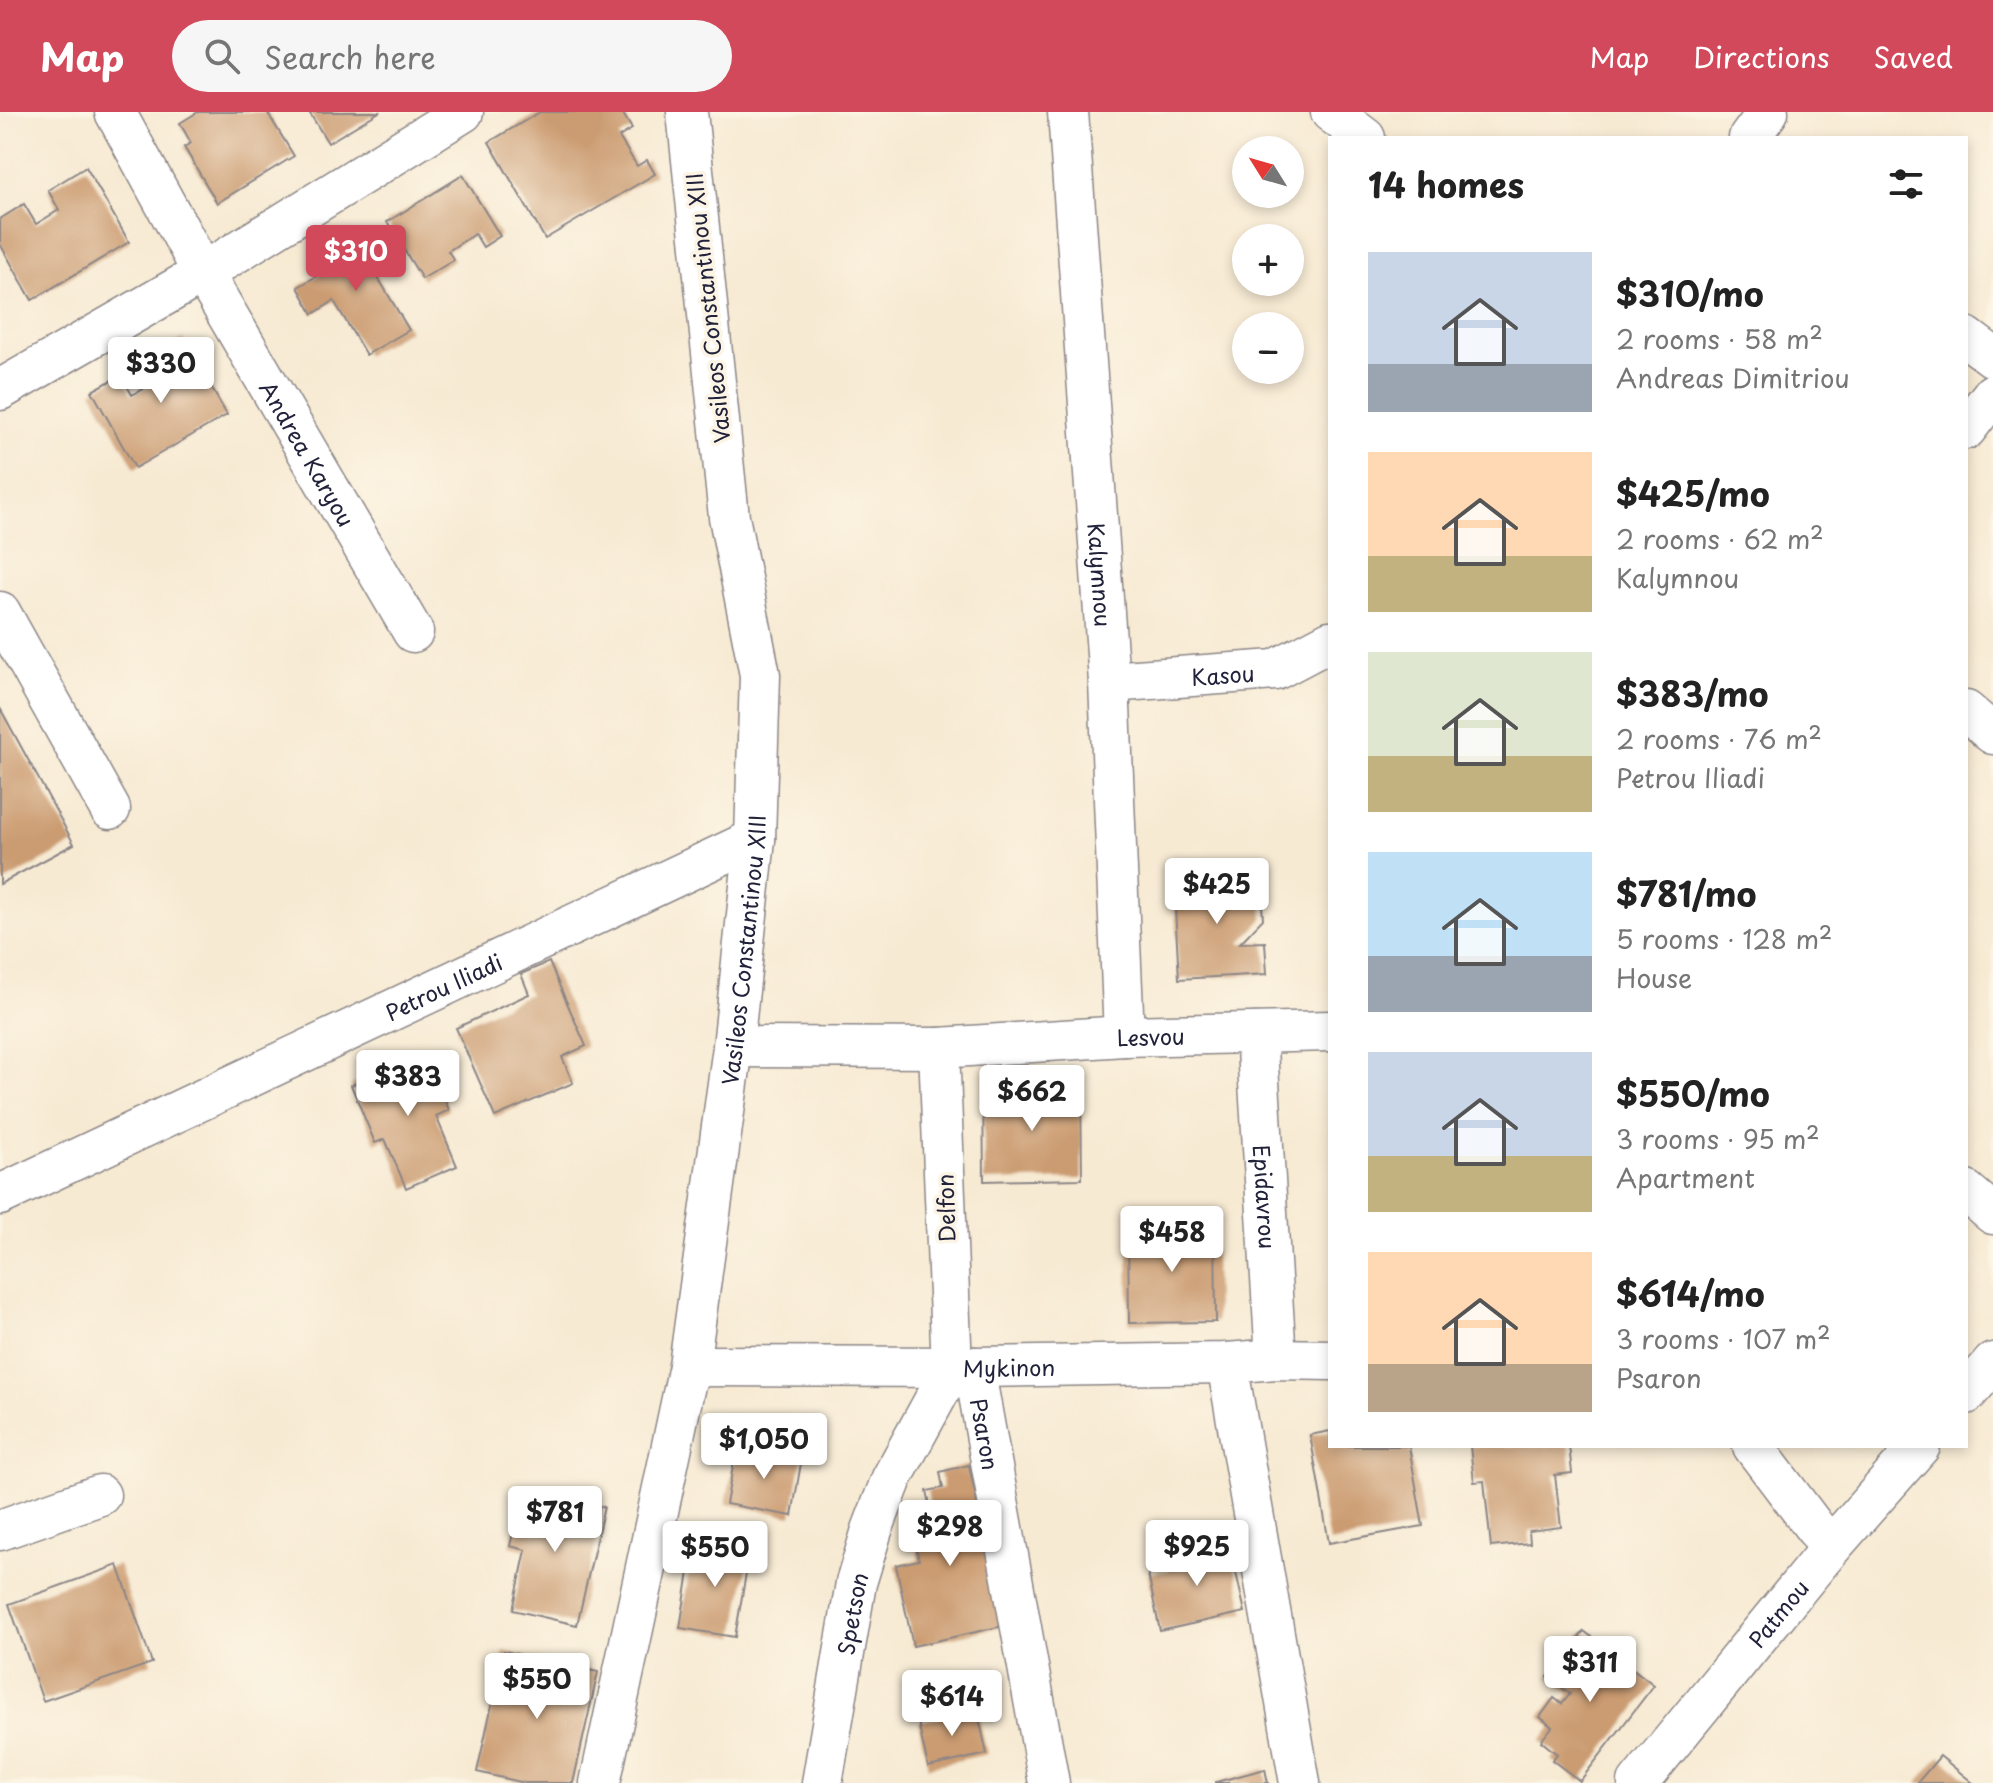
<!DOCTYPE html>
<meta charset="utf-8">
<style>
body{margin:0;font-family:"Playpen Sans",sans-serif;background:#f6f6f6;color:#222;height:100vh;display:flex;flex-direction:column;font-size:30px;white-space:nowrap}
*{box-sizing:border-box;margin:0}
p{font-size:26px;color:#767676}
.icon{flex:none;width:44px;height:44px;fill:none;stroke:currentColor;stroke-width:2;stroke-linecap:round;stroke-linejoin:round}
.map{position:relative;flex:1;overflow:hidden}
.drawer{position:absolute;left:1328px;top:24px;width:640px;height:1312px;display:flex;flex-direction:column;background:#fff;border-radius:0px;box-shadow:0 4px 12px #0003}
.drawer>*{flex:none}
.needle{width:52px;rotate:307deg}
.fabs{position:absolute;left:1232px;top:24px;display:grid;gap:16px}
.fabs a{display:grid;place-items:center;width:72px;height:72px;border-radius:50%;background:#fff;box-shadow:0 4px 12px #0003;font-size:40px}
.price{position:absolute;translate:-50% -68px;padding:0 18px;border-radius:8px;background:#fff;color:#222;font-size:26px;line-height:52px;filter:drop-shadow(0 2px 4px #0008)}
.price::after{content:'';position:absolute;left:50%;top:48px;width:24px;height:18px;margin-left:-12px;background:inherit;clip-path:polygon(0 0,100% 0,50% 100%)}
.price.active{background:#d1495b;color:#fff}
ul{padding:0;list-style:none}
li{display:flex;align-items:center;gap:24px;height:200px;padding:0 40px}
li span{display:grid;place-items:center;flex:none;width:224px;height:160px;border-radius:0px;color:#555}
li>.icon{margin-inline-start:auto}
span .icon{width:96px;height:96px;fill:#fffc;stroke-width:1}
li b{font-size:34px}
h2{display:flex;justify-content:space-between;align-items:center;height:96px;padding:0 40px;font-size:34px}
header{display:flex;align-items:center;gap:48px;box-sizing:border-box;height:112px;padding:0 40px;background:#d1495b;color:#fff}
header strong{font-size:38px}
nav{display:flex;gap:44px;margin-inline-start:auto;font-size:28px}
.search{width:560px;height:72px;background:#f6f6f6;display:flex;align-items:center;gap:20px;box-sizing:border-box;padding:0 28px;border-radius:44px;color:#767676;font-size:30px}
.map>svg:first-child{display:block}
.building{fill:#cb9b71}
.lines{fill:none;stroke-linecap:round;stroke-linejoin:round}
.minor-casing{stroke:#8c8687;stroke-width:43}
.minor{stroke:#fff;stroke-width:40}
.labels{text-anchor:middle;dominant-baseline:central;stroke-width:7;stroke-linejoin:round;paint-order:stroke}
.street-label{font-size:22px;fill:#22223b;stroke:#fcf5e5}
</style>
<header>
<strong>Map</strong>
<div class="search"><svg class="icon" aria-label="search" viewBox="0 0 24 24"><circle cx="10" cy="10" r="6"/><path d="M15 15l6 6"/></svg>Search here</div>
<nav><a>Map</a><a>Directions</a><a>Saved</a></nav>
</header>
<div class="map">
<svg width="1993" height="1671" viewBox="0 0 1993 1671">
<rect width="100%" height="100%" fill="#fcf5e5"/>
<filter id="ink" filterUnits="userSpaceOnUse"><feTurbulence type="fractalNoise" baseFrequency=".0125" numOctaves="2"/><feDisplacementMap in="SourceGraphic" scale="16" xChannelSelector="R" yChannelSelector="G"/><feConvolveMatrix kernelMatrix="1 2 1 2 8 2 1 2 1" color-interpolation-filters="sRGB"/></filter>
<filter id="wash" filterUnits="userSpaceOnUse"><feTurbulence type="fractalNoise" baseFrequency=".006" numOctaves="4" result="noise"/><feDisplacementMap in="SourceGraphic" scale="32" xChannelSelector="R" yChannelSelector="G"/><feGaussianBlur stdDeviation="1.8" result="paint"/><feColorMatrix in="noise" values="0 0 0 0 0 0 0 0 0 0 0 0 0 0 0 0 0 1.4 0 .05"/><feComposite in="paint" operator="in"/></filter>
<g filter="url(#wash)">
<rect width="100%" height="100%" fill="#f7ead3"/>
<g id="blocks">
<g class="building">
<path d="M198,0h69l27,44 -77,47 -33,-56 7,-4 -11,-20z"/>
<path d="M309,0h70l-51,31z"/>
<path d="M540,0h82l10,17 -13,8 18,29 10,-6 8,14 -110,65 -56,-97z"/>
<path d="M86,55l43,75 -97,58 -32,-56v-25l24,-15 12,20 23,-14 -11,-20z"/>
<path d="M463,63l37,61 -17,11 -8,-13 -27,17 6,9 -32,19 -35,-57z"/>
<path d="M353,123l9,15 16,-11 12,21 -17,9 36,61 -43,25 -32,-54 -21,13 -15,-27 24,-14 -8,-14z"/>
<path d="M183,226l44,77 -92,53 -43,-77 29,-16 11,20 24,-13 -13,-22z"/>
<path d="M0,596l74,136 -74,40z"/>
<path d="M1225,755l2,33 14,-2v-18l19,-3 3,42 -23,24 25,-1 2,32 -88,5 -6,-107z"/>
<path d="M549,850l37,84 -24,11 11,26 -78,34 -39,-89 73,-34 -8,-20z"/>
<path d="M426,942l23,56 -13,6 21,50 -51,22 -21,-49 -10,4 -24,-58z"/>
<path d="M1081,973l1,94 -98,2 -1,-94z"/>
<path d="M1215,1114l1,96 -87,1 -1,-96z"/>
<path d="M1330,1319v15h79l14,80 -94,17 -19,-108z"/>
<path d="M737,1333l65,12 -10,59 -66,-12z"/>
<path d="M1470,1334h99l3,27 -17,2 6,52 -32,4 1,12 -39,4 -7,-66 -10,1z"/>
<path d="M969,1353l34,161 -90,20 -17,-81 23,-5 -4,-18 9,-2 -4,-23 12,-2 -5,-24 16,-3 -3,-16z"/>
<path d="M523,1377l81,18 -27,118 -64,-15 13,-60 -16,-4z"/>
<path d="M694,1429l56,9 -15,87 -55,-9z"/>
<path d="M1229,1430l16,70 -85,19 -12,-57 21,-4 -3,-14z"/>
<path d="M118,1453l34,98 -109,38 -34,-97z"/>
<path d="M1584,1519l70,54 -74,96 -28,-21 5,-6 -16,-13 11,-14 -12,-10 14,-19 8,6 8,-10 -22,-17z"/>
<path d="M504,1539l94,21 -25,111h-48l-48,-11z"/>
<path d="M977,1597l10,45 -59,13 -10,-45z"/>
<path d="M1940,1644l33,27h-56z"/>
<path d="M1265,1657l3,14h-52v-1z"/>
</g>
</g>
</g>
<g filter="url(#ink)">
<use href="#blocks" fill-opacity="0" stroke="#8c8687" stroke-width="2"/>
<g class="lines">
<defs>
<g id="minor">
<path id="s1" d="M115,0l88,161 210,359"/>
<path id="s2" d="M1068,0l41,570 15,354"/>
<path d="M1331,0l34,26"/>
<path d="M1749,26l19,-26"/>
<path d="M1966,225l27,20"/>
<path d="M0,278l203,-117 260,-161"/>
<path d="M1966,317l27,-35"/>
<path d="M0,500l110,197"/>
<path id="s3" d="M1109,570l166,-12 55,-29"/>
<path d="M1966,599l27,23"/>
<path id="s4" d="M1256,921l20,326"/>
<path id="s5" d="M733,935l206,1 185,-12 206,-5"/>
<path d="M1966,1079l27,23"/>
<path id="s6" d="M0,1083l755,-356"/>
<path d="M1227,1251l73,420"/>
<path id="s7" d="M689,1254l285,1 253,-4 49,-4 54,1"/>
<path id="s8" d="M974,1255l75,416"/>
<path d="M1966,1282l27,-31"/>
<path d="M1753,1334l62,82 17,18"/>
<path d="M0,1418l100,-35"/>
<path id="s9" d="M600,1671l89,-417 44,-319 22,-208 5,-164 -31,-158 -42,-405"/>
<path id="s10" d="M822,1671l34,-200 16,-53 20,-52 60,-110 -13,-320"/>
<path id="s11" d="M1638,1671l194,-237 88,-100"/>
</g>
</defs>
<use href="#minor" class="minor-casing"/>
<use href="#minor" class="minor"/>
</g>
</g>
<g class="labels">
<g class="street-label">
<text transform="translate(707 196) rotate(-96)">Vasileos Constantinou XIII</text>
<text stroke="none"><textPath href="#s1" startOffset="392">Andrea Karyou</textPath></text>
<text stroke="none"><textPath href="#s2" startOffset="464">Kalymnou</textPath></text>
<text stroke="none"><textPath href="#s3" startOffset="114">Kasou</textPath></text>
<text stroke="none"><textPath href="#s9" startOffset="846">Vasileos Constantinou XIII</textPath></text>
<text stroke="none"><textPath href="#s6" startOffset="490">Petrou Iliadi</textPath></text>
<text stroke="none"><textPath href="#s5" startOffset="418">Lesvou</textPath></text>
<text stroke="none"><textPath href="#s4" startOffset="164">Epidavrou</textPath></text>
<text transform="translate(945 1096) rotate(-92)">Delfon</text>
<text stroke="none"><textPath href="#s7" startOffset="320">Mykinon</textPath></text>
<text stroke="none"><textPath href="#s8" startOffset="68">Psaron</textPath></text>
<text stroke="none"><textPath href="#s11" startOffset="220">Patmou</textPath></text>
<text stroke="none"><textPath href="#s10" startOffset="172">Spetson</textPath></text>
</g>
</g>
</svg>
<div class="fabs">
<a><svg class="needle" viewBox="-14 -14 28 28"><path d="M0-13l5 13h-10z" fill="#e53935"/><path d="M0 13l5-13h-10z" fill="#767676"/></svg></a>
<a>+</a>
<a>−</a>
</div>
<b class="price active" style="left:356px;top:181px">$310</b>
<b class="price" style="left:161px;top:293px">$330</b>
<b class="price" style="left:1217px;top:814px">$425</b>
<b class="price" style="left:408px;top:1006px">$383</b>
<b class="price" style="left:1032px;top:1021px">$662</b>
<b class="price" style="left:1172px;top:1162px">$458</b>
<b class="price" style="left:764px;top:1369px">$1,050</b>
<b class="price" style="left:555px;top:1442px">$781</b>
<b class="price" style="left:950px;top:1456px">$298</b>
<b class="price" style="left:1197px;top:1476px">$925</b>
<b class="price" style="left:715px;top:1477px">$550</b>
<b class="price" style="left:1590px;top:1592px">$311</b>
<b class="price" style="left:537px;top:1609px">$550</b>
<b class="price" style="left:952px;top:1626px">$614</b>
<section class="drawer">
<h2>14 homes<svg class="icon" aria-label="filters" viewBox="0 0 24 24"><path d="M4 7h16M4 17h16"/><circle cx="9" cy="7" r="2"/><circle cx="15" cy="17" r="2"/></svg></h2>
<ul>
<li><span style="background:linear-gradient(#c9d6e8 70%,#9aa5b1 0)"><svg class="icon" aria-label="home" viewBox="0 0 24 24"><path d="M3 11l9-7 9 7M6 9v11h12V9"/></svg></span><div><b>$310/mo</b><p>2 rooms · 58 m²</p><p>Andreas Dimitriou</p></div></li>
<li><span style="background:linear-gradient(#ffd9b3 65%,#c2b280 0)"><svg class="icon" aria-label="home" viewBox="0 0 24 24"><path d="M3 11l9-7 9 7M6 9v11h12V9"/></svg></span><div><b>$425/mo</b><p>2 rooms · 62 m²</p><p>Kalymnou</p></div></li>
<li><span style="background:linear-gradient(#dfe7d0 65%,#c2b280 0)"><svg class="icon" aria-label="home" viewBox="0 0 24 24"><path d="M3 11l9-7 9 7M6 9v11h12V9"/></svg></span><div><b>$383/mo</b><p>2 rooms · 76 m²</p><p>Petrou Iliadi</p></div></li>
<li><span style="background:linear-gradient(#bfe0f5 65%,#9aa5b1 0)"><svg class="icon" aria-label="home" viewBox="0 0 24 24"><path d="M3 11l9-7 9 7M6 9v11h12V9"/></svg></span><div><b>$781/mo</b><p>5 rooms · 128 m²</p><p>House</p></div></li>
<li><span style="background:linear-gradient(#c9d6e8 65%,#c2b280 0)"><svg class="icon" aria-label="home" viewBox="0 0 24 24"><path d="M3 11l9-7 9 7M6 9v11h12V9"/></svg></span><div><b>$550/mo</b><p>3 rooms · 95 m²</p><p>Apartment</p></div></li>
<li><span style="background:linear-gradient(#ffd9b3 70%,#b9a48a 0)"><svg class="icon" aria-label="home" viewBox="0 0 24 24"><path d="M3 11l9-7 9 7M6 9v11h12V9"/></svg></span><div><b>$614/mo</b><p>3 rooms · 107 m²</p><p>Psaron</p></div></li>
</ul>
</section>
</div>
